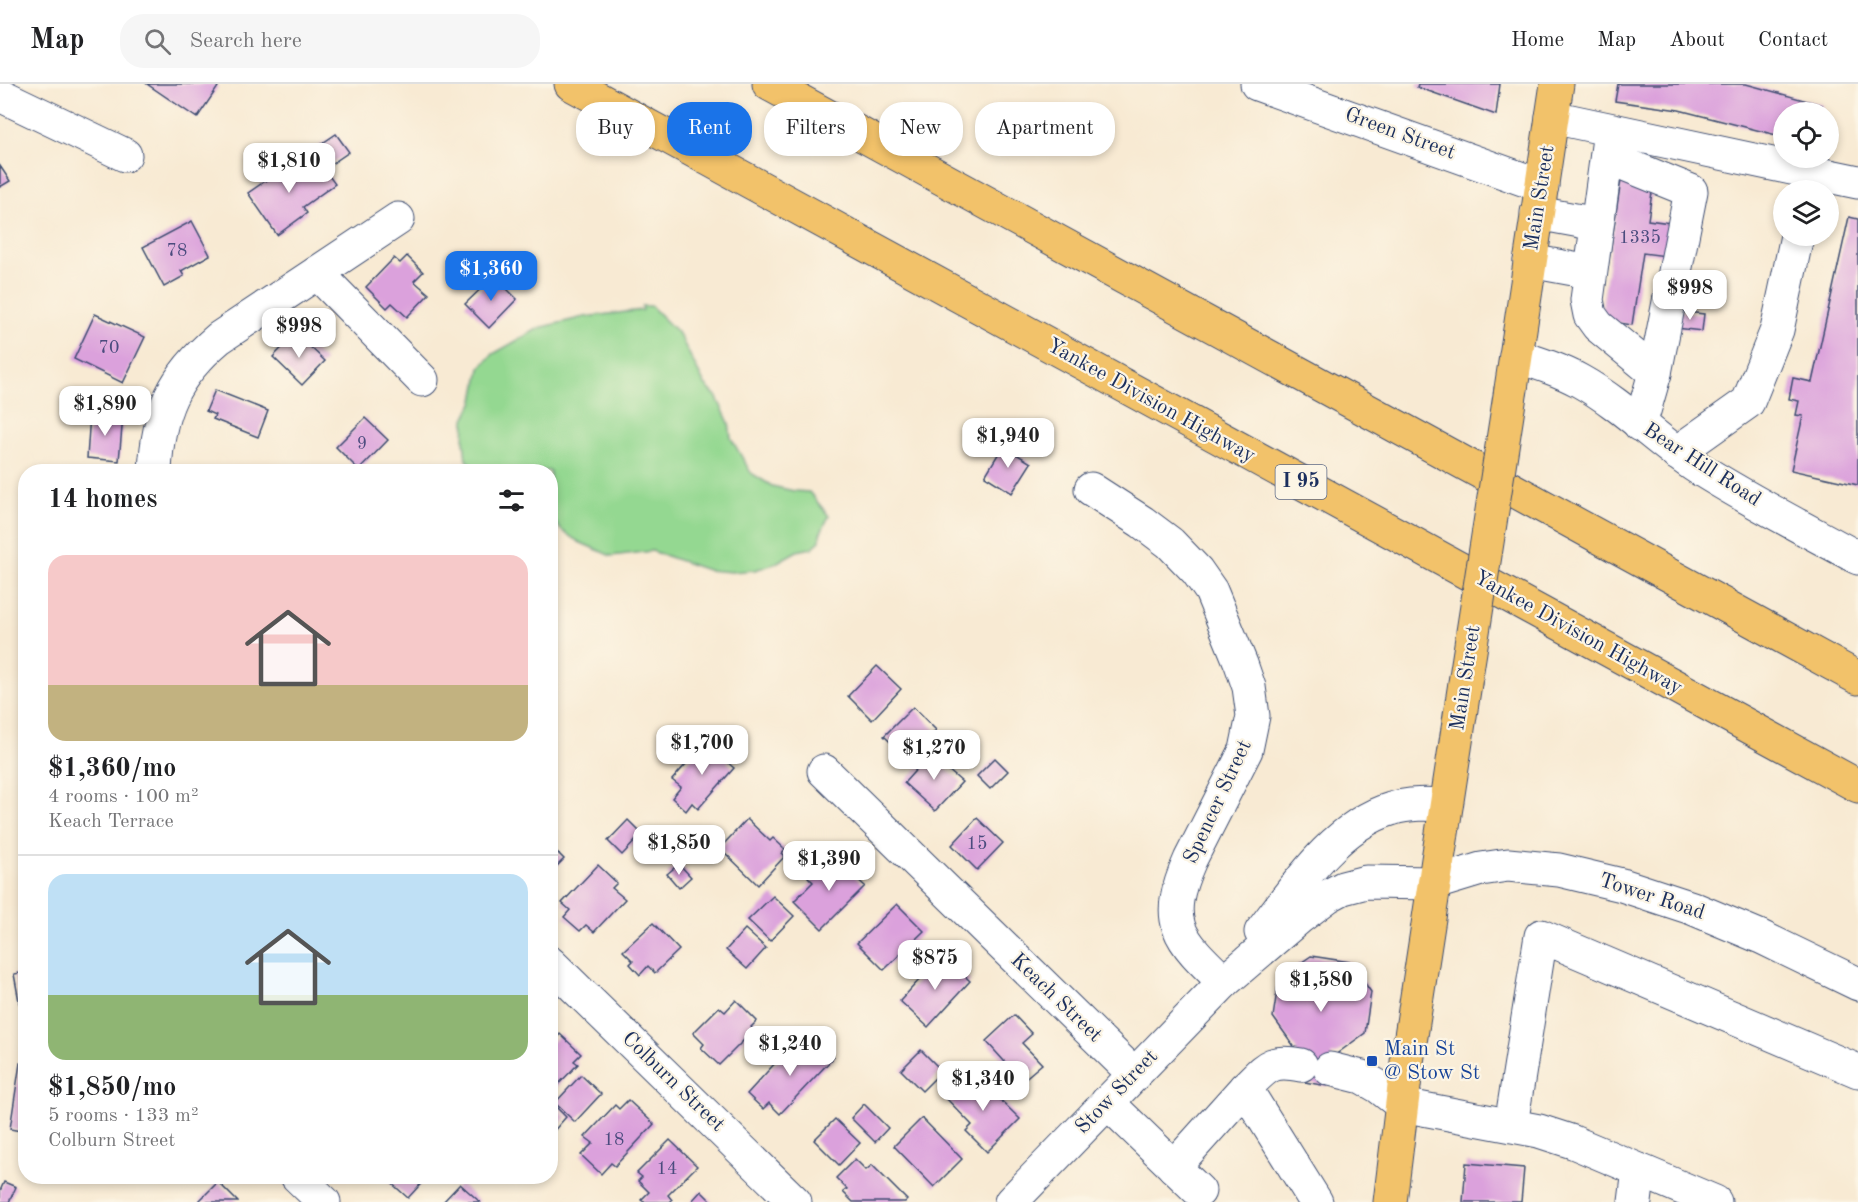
<!DOCTYPE html>
<meta charset="utf-8">
<style>
body{margin:0;font-family:"Old Standard TT",serif;background:#f6f6f6;color:#202124;height:100vh;display:flex;flex-direction:column;font-size:22px;white-space:nowrap}
*{box-sizing:border-box;margin:0}
p{font-size:20px;color:#757577}
.icon{flex:none;width:33px;height:33px;fill:none;stroke:currentColor;stroke-width:2;stroke-linecap:round;stroke-linejoin:round}
.map{position:relative;flex:1;overflow:hidden}
.details{position:absolute;left:18px;top:380px;width:540px;height:720px;display:flex;flex-direction:column;background:#fff;border-radius:24px;box-shadow:0 3px 9px #0003}
.details>*{flex:none}
.guide{position:absolute;left:576px;top:18px;width:570px;height:54px;display:flex;gap:12px}
.tools{position:absolute;left:1773px;top:18px;display:grid;gap:12px}
.tools a{display:grid;place-items:center;width:66px;height:66px;border-radius:50%;background:#fff;box-shadow:0 3px 9px #0003;font-size:30px}
.price{position:absolute;translate:-50% -51px;padding:0 14px;border-radius:12px;background:#fff;color:#222;font-size:20px;line-height:39px;filter:drop-shadow(0 2px 3px #0008)}
.price::after{content:'';position:absolute;left:50%;top:36px;width:18px;height:14px;margin-left:-9px;background:inherit;clip-path:polygon(0 0,100% 0,50% 100%)}
.price.selected{background:#1a73e8;color:#fff}
ul{padding:0;list-style:none}
li{display:grid;align-content:center;gap:12px;height:318px;padding:0 30px}
li+li{border-top:2px solid #e0e0e0}
li span{display:grid;place-items:center;height:186px;border-radius:18px;color:#555}
li>.icon{margin-inline-start:auto}
span .icon{width:108px;height:108px;fill:#fffc;stroke-width:1}
li b{font-size:26px}
h2{display:flex;justify-content:space-between;align-items:center;height:72px;padding:0 30px;font-size:26px}
.pill{padding:0 21px;border-radius:24px;background:#fff;box-shadow:0 3px 9px #0003;font-size:21px;line-height:54px}
.pill.selected{background:#1a73e8;color:#fff}
header{display:flex;align-items:center;gap:36px;box-sizing:border-box;height:84px;padding:0 30px;background:#fff;border-bottom:2px solid #e0e0e0}
header strong{font-size:28px}
nav{display:flex;gap:33px;margin-inline-start:auto;font-size:21px}
.search{width:420px;height:54px;background:#f6f6f6;display:flex;align-items:center;gap:15px;box-sizing:border-box;padding:0 21px;border-radius:24px;color:#757577;font-size:22px}
.map>svg:first-child{display:block}
.green{fill:#94d891;stroke:#588478;stroke-width:1.5}
.building{fill:#dba1dc}
.lines{fill:none;stroke-linecap:round;stroke-linejoin:round}
.minor-casing{stroke:#3c4b70;stroke-width:35}
.major-casing{stroke:#3c4b70;stroke-width:35}
.highway-casing{stroke:#3c4b70;stroke-width:35}
.minor{stroke:#fff;stroke-width:33}
.major{stroke:#f2c26a;stroke-width:33}
.highway{stroke:#f2c26a;stroke-width:33}
.major-bridge-casing{stroke:#3c4b70;stroke-width:35;stroke-linecap:butt}
.major-bridge{stroke:#f2c26a;stroke-width:33}
.transit-dot{fill:#1a4fb4;stroke:#fcf5e5;stroke-width:2}
.labels{text-anchor:middle;dominant-baseline:central;stroke-width:4.5;stroke-linejoin:round;paint-order:stroke}
.number-label{font-size:18px;fill:#4b4c7e}
.shield{fill:#fcf5e5;stroke:#5e6a86;stroke-width:1.5}
.shield-label{font-size:20px;font-weight:bold;fill:#1b2f5e}
.street-label{font-size:21px;fill:#1b2f5e;stroke:#fcf5e5}
.transit-label{font-size:21px;fill:#164399;stroke:#fcf5e5;text-anchor:start}
</style>
<header>
<strong>Map</strong>
<div class="search"><svg class="icon" aria-label="search" viewBox="0 0 24 24"><circle cx="10" cy="10" r="6"/><path d="M15 15l6 6"/></svg>Search here</div>
<nav><a>Home</a><a>Map</a><a>About</a><a>Contact</a></nav>
</header>
<div class="map">
<svg width="1858" height="1118" viewBox="0 0 1858 1118">
<rect width="100%" height="100%" fill="#fcf5e5"/>
<filter id="ink" filterUnits="userSpaceOnUse"><feTurbulence type="fractalNoise" baseFrequency=".0167" numOctaves="2"/><feDisplacementMap in="SourceGraphic" scale="12" xChannelSelector="R" yChannelSelector="G"/><feConvolveMatrix kernelMatrix="1 2 1 2 8 2 1 2 1" color-interpolation-filters="sRGB"/></filter>
<filter id="wash" filterUnits="userSpaceOnUse"><feTurbulence type="fractalNoise" baseFrequency=".008" numOctaves="4" result="noise"/><feDisplacementMap in="SourceGraphic" scale="24" xChannelSelector="R" yChannelSelector="G"/><feGaussianBlur stdDeviation="1.35" result="paint"/><feColorMatrix in="noise" values="0 0 0 0 0 0 0 0 0 0 0 0 0 0 0 0 0 1.4 0 .05"/><feComposite in="paint" operator="in"/></filter>
<g filter="url(#wash)">
<rect width="100%" height="100%" fill="#f8ead3"/>
<path class="green" d="M642,222h9l28,28 26,51 11,11 6,12 7,15 2,15 20,35 21,13 22,5 15,1 20,24 -9,18v7l-8,7 -15,3 -23,13 -19,6 -23,2 -25,-2 -55,-19 -41,5 -32,-14 -18,-12 -10,-13 -1,-46h-69l-15,-11 -2,-19 1,-22 9,-18 6,-33 13,-14 46,-26 45,-11 59,-7z"/>
<g id="blocks">
<g class="building">
<path d="M147,0h67l4,3 -21,31z"/>
<path d="M1418,0h82l-4,31 -79,-28z"/>
<path d="M1618,0h128l76,21v7h-38v25l-105,-27 -64,-9z"/>
<path d="M336,50l13,18 -19,13 -13,-18z"/>
<path d="M297,75l10,16 14,-10 14,19 -32,23 4,6 -30,22 -29,-42z"/>
<path d="M0,82l10,15 -10,6z"/>
<path d="M1622,89l32,5 -6,42 22,3 -4,33 -23,-3 -11,72 -32,-5z"/>
<path d="M1849,133l9,2v266l-67,-15 12,-54 -7,-1 3,-14 -10,-2 4,-21 19,4z"/>
<path d="M192,137l18,34 -29,16 3,5 -20,11 -21,-40z"/>
<path d="M407,172l16,16 -9,9 15,13 -22,23 -15,-14 -5,5 -21,-21 28,-29 6,5z"/>
<path d="M494,192l23,23 -28,29 -24,-24z"/>
<path d="M1677,227l27,3 -2,17 -26,-3z"/>
<path d="M95,230l50,23 -22,46 -49,-24z"/>
<path d="M296,249l29,28 -23,24 -29,-28z"/>
<path d="M215,306l53,21 -10,26 -45,-18 2,-4 -9,-4z"/>
<path d="M90,330l33,2 -4,45 -32,-3z"/>
<path d="M365,334l23,22 -29,30 -23,-23z"/>
<path d="M1003,362l28,17 -19,30 -27,-17z"/>
<path d="M877,582l24,23 -29,31 -24,-24z"/>
<path d="M913,623l23,23 -28,29 -24,-23z"/>
<path d="M713,657l18,16 -4,5 7,6 -36,41 -6,-6 -6,8 -14,-13 9,-11 -9,-7 29,-33 4,3z"/>
<path d="M931,669l9,8 5,-7 9,8 -7,7 15,13 -27,29 -31,-28z"/>
<path d="M995,674l13,13 -18,18 -13,-13z"/>
<path d="M977,734l26,25 -26,27 -25,-25z"/>
<path d="M747,735l23,22 3,-3 12,11 -3,4 3,3 -27,29 -38,-37z"/>
<path d="M628,736l14,14 -20,21 -14,-14z"/>
<path d="M550,761l14,14 -14,14z"/>
<path d="M836,775l8,8 4,-5 11,11 -4,4 10,9 -43,43 -28,-28 19,-19 -5,-5 13,-14 6,5z"/>
<path d="M679,780l12,13 -12,11 -12,-14z"/>
<path d="M598,781l19,18 -5,5 13,11 -31,33 -8,-7 -6,6 -16,-14 6,-7 -8,-7z"/>
<path d="M773,812l21,20 -24,25 -22,-21z"/>
<path d="M897,820l27,27 -40,39 -27,-27z"/>
<path d="M653,839l26,27 -24,23 -7,-7 -8,9 -10,-11 3,-3 -10,-10z"/>
<path d="M745,845l21,19 -19,21 -21,-19z"/>
<path d="M942,871l28,26 -42,46 -28,-26z"/>
<path d="M1311,872l39,6 21,30 -6,41 -30,22 -3,-1 -5,32 -28,-5 -3,-32 -23,-32 6,-39z"/>
<path d="M26,888v39l-5,1 -7,-38z"/>
<path d="M736,916l21,21 -6,6 3,3 -35,35 -18,-17 3,-4 -11,-11 26,-26 6,5z"/>
<path d="M1014,931l18,19 -10,9 20,21 -20,17 -36,-40z"/>
<path d="M560,950l21,20 -7,7 4,3 -28,29v-53l3,2z"/>
<path d="M814,954l20,19 -54,57 -11,-11 -6,6 -16,-15 41,-45 8,8z"/>
<path d="M921,966l21,21 -20,20 -21,-21z"/>
<path d="M20,979l6,1v68l-16,-3z"/>
<path d="M972,988l48,47 -33,33 -21,-21 6,-6 -26,-27z"/>
<path d="M581,991l20,19 -26,28 -20,-19z"/>
<path d="M628,1016l26,24 -39,42 -4,-3 -10,11 -20,-19 12,-12 -8,-6 30,-32 4,4z"/>
<path d="M864,1020l24,24 -13,14 -24,-24z"/>
<path d="M556,1023l10,10 -14,16 -2,-2v-18z"/>
<path d="M922,1034l40,41 -28,28 -40,-41z"/>
<path d="M835,1035l25,24 -21,22 -25,-25z"/>
<path d="M670,1056l27,26 -29,29 4,5 -2,2h-26l-3,-2 8,-8 -11,-11 4,-4 -5,-4z"/>
<path d="M855,1075l11,11 6,-5 35,35 -2,2h-52l-10,-10 4,-3 -11,-11z"/>
<path d="M1466,1079l58,5 -3,34h-58z"/>
<path d="M391,1092h37l-20,22 -20,-18z"/>
<path d="M4,1098l12,5 -7,15h-9v-11z"/>
<path d="M218,1098l20,20h-40z"/>
<path d="M460,1100l20,18h-37z"/>
<path d="M701,1107l11,11h-21z"/>
</g>
</g>
</g>
<g filter="url(#ink)">
<use href="#blocks" fill-opacity="0" stroke="#3c4b70" stroke-width="1.5"/>
<g class="lines">
<defs>
<g id="minor">
<path d="M1257,0l285,102"/>
<path d="M0,11l125,60"/>
<path d="M1552,33l258,55 -3,18"/>
<path d="M1610,47l-23,169 3,15 8,11 57,47 -15,52"/>
<path d="M1607,73l84,34 -36,182"/>
<path d="M1810,88l48,10"/>
<path d="M1537,129l60,11"/>
<path d="M1530,177l60,11"/>
<path d="M317,189l105,107"/>
<path d="M1516,272c22,7 44,14 64,25 43,24 77,60 118,87 52,33 107,61 160,90"/>
<path d="M1676,369l72,-51 29,-72 20,-94"/>
<path d="M155,387c3,-60 18,-94 64,-133l179,-119"/>
<path d="M1091,405l51,33 28,21 27,28 14,20 30,73 8,23 4,29 -7,34 -56,110c-28,63 -12,78 34,122"/>
<path d="M824,687l310,303"/>
<path d="M1261,848c33,-43 75,-107 130,-123 18,-6 37,-5 55,-4"/>
<path d="M550,879l245,239"/>
<path d="M1330,985l32,8 17,10 23,18 137,26 34,11 142,60"/>
<path d="M1245,1004c22,-21 24,-29 56,-23"/>
<path d="M1107,1018l92,89"/>
<path d="M1511,1041l30,-189 317,135"/>
<path d="M1174,1083l71,-79 71,114"/>
<path d="M297,1092l27,26"/>
<path d="M1011,1118l213,-220 76,-65 28,-21 15,-8 23,-6 69,1 46,-14 27,-4 51,5 63,15 70,23 69,29 97,47"/>
<path d="M1635,1118l4,-32"/>
</g>
<g id="major">
<path d="M1511,305l46,-305"/>
<path d="M1390,1118l17,-140 58,-379"/>
</g>
<g id="highway">
<path d="M571,0l1287,702"/>
<path d="M769,0l1089,594"/>
</g>
</defs>
<use href="#minor" class="minor-casing"/>
<use href="#major" class="major-casing"/>
<use href="#highway" class="highway-casing"/>
<use href="#minor" class="minor"/>
<use href="#major" class="major"/>
<use href="#highway" class="highway"/>
<defs>
<path id="major-bridge" d="M1465,599l46,-294"/>
</defs>
<use href="#major-bridge" class="major-bridge-casing"/>
<use href="#major-bridge" class="major-bridge"/>
</g>
</g>
<rect class="transit-dot" x="1366" y="971" width="12" height="12" rx="3"/>
<g class="labels">
<g class="number-label">
<text x="1640" y="154">1335</text>
<text x="177" y="167">78</text>
<text x="109" y="264">70</text>
<text x="362" y="360">9</text>
<text x="977" y="760">15</text>
<text x="614" y="1056">18</text>
<text x="667" y="1085">14</text>
</g>
<rect class="shield" x="1275.5" y="381" width="51" height="34" rx="4.5"/>
<g class="shield-label">
<text x="1301" y="398">I 95</text>
</g>
<g class="street-label">
<text transform="translate(1400 50) rotate(20)">Green Street</text>
<text transform="translate(1540 114) rotate(-81)">Main Street</text>
<text transform="translate(1151 317) rotate(29)">Yankee Division Highway</text>
<text transform="translate(1702 381) rotate(33)">Bear Hill Road</text>
<text transform="translate(1578 549) rotate(29)">Yankee Division Highway</text>
<text transform="translate(1466 594) rotate(-81)">Main Street</text>
<text transform="translate(1218 718) rotate(-65)">Spencer Street</text>
<text transform="translate(1652 813) rotate(18)">Tower Road</text>
<text transform="translate(1056 914) rotate(44)">Keach Street</text>
<text transform="translate(673 998) rotate(44)">Colburn Street</text>
<text transform="translate(1117 1008) rotate(-46)">Stow Street</text>
</g>
<g class="transit-label">
<text x="1384" y="965">Main St<tspan x="1384" dy="24">@ Stow St</tspan></text>
</g>
</g>
</svg>
<div class="tools">
<a><svg class="icon" aria-label="locate" viewBox="0 0 24 24"><circle cx="12" cy="12" r="6"/><path d="M12 2v4M12 18v4M2 12h4M18 12h4"/></svg></a>
<a><svg class="icon" aria-label="layers" viewBox="0 0 24 24"><path d="M12 4l9 5-9 5-9-5zM3 14l9 5 9-5"/></svg></a>
</div>
<b class="price" style="left:289px;top:110px">$1,810</b>
<b class="price selected" style="left:491px;top:218px">$1,360</b>
<b class="price" style="left:1690px;top:237px">$998</b>
<b class="price" style="left:299px;top:275px">$998</b>
<b class="price" style="left:105px;top:353px">$1,890</b>
<b class="price" style="left:1008px;top:385px">$1,940</b>
<b class="price" style="left:702px;top:692px">$1,700</b>
<b class="price" style="left:934px;top:697px">$1,270</b>
<b class="price" style="left:679px;top:792px">$1,850</b>
<b class="price" style="left:829px;top:808px">$1,390</b>
<b class="price" style="left:935px;top:907px">$875</b>
<b class="price" style="left:1321px;top:929px">$1,580</b>
<b class="price" style="left:790px;top:993px">$1,240</b>
<b class="price" style="left:983px;top:1028px">$1,340</b>
<div class="guide">
<a class="pill">Buy</a>
<a class="pill selected">Rent</a>
<a class="pill">Filters</a>
<a class="pill">New</a>
<a class="pill">Apartment</a>
</div>
<section class="details">
<h2>14 homes<svg class="icon" aria-label="filters" viewBox="0 0 24 24"><path d="M4 7h16M4 17h16"/><circle cx="9" cy="7" r="2"/><circle cx="15" cy="17" r="2"/></svg></h2>
<ul>
<li><span style="background:linear-gradient(#f6c9c9 70%,#c2b280 0)"><svg class="icon" aria-label="home" viewBox="0 0 24 24"><path d="M3 11l9-7 9 7M6 9v11h12V9"/></svg></span><div><b>$1,360/mo</b><p>4 rooms · 100 m²</p><p>Keach Terrace</p></div></li>
<li><span style="background:linear-gradient(#bfe0f5 65%,#8fb573 0)"><svg class="icon" aria-label="home" viewBox="0 0 24 24"><path d="M3 11l9-7 9 7M6 9v11h12V9"/></svg></span><div><b>$1,850/mo</b><p>5 rooms · 133 m²</p><p>Colburn Street</p></div></li>
</ul>
</section>
</div>
